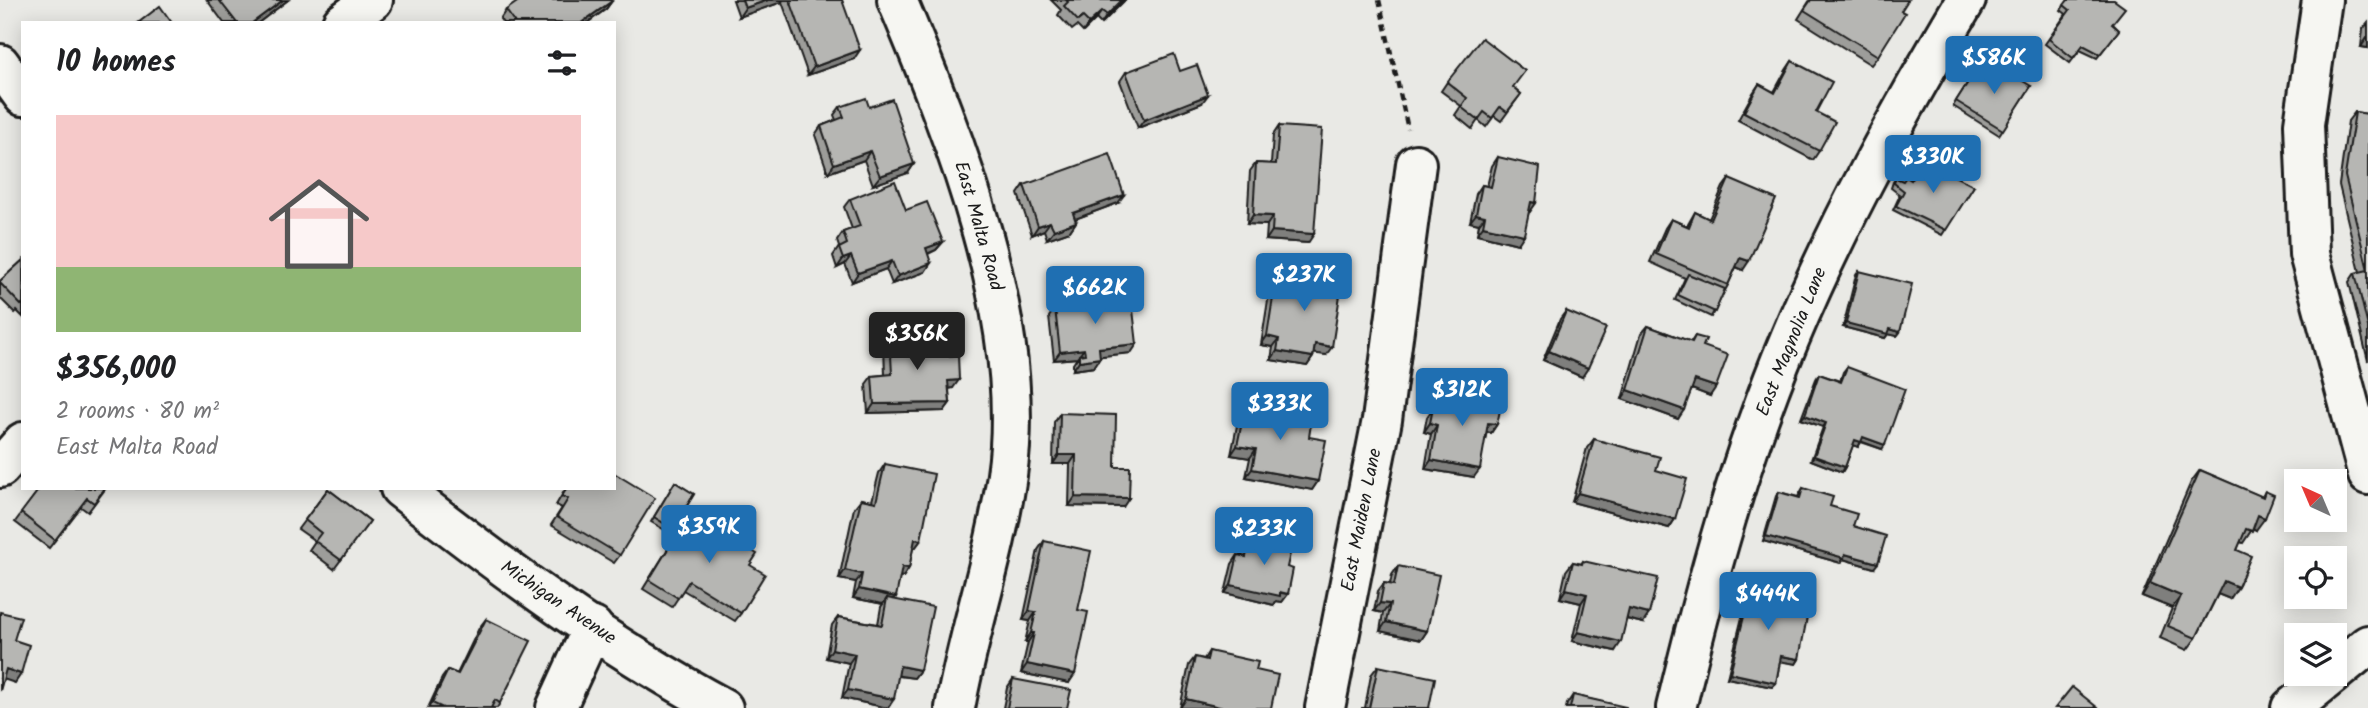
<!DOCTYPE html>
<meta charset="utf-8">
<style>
body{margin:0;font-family:Kalam,sans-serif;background:#f2f2f2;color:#202124;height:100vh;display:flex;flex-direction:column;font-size:26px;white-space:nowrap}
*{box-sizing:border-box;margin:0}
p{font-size:23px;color:#757577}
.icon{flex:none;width:38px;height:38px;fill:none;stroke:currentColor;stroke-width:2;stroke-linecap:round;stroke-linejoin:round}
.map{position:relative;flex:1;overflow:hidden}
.panel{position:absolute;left:21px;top:21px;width:595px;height:469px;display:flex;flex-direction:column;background:#fff;border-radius:0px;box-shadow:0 4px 18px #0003}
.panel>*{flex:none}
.needle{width:46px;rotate:316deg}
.fabs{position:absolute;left:2284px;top:469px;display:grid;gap:14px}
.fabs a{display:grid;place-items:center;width:63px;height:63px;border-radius:0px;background:#fff;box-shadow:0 4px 18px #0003;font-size:35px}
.price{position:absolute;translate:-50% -60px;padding:0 16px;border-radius:7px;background:#1f6fb2;color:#fff;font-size:23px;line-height:46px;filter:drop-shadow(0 2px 4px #0008)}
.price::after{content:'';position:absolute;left:50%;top:42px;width:21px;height:16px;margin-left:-10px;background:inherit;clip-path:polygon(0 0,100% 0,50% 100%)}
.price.on{background:#222;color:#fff}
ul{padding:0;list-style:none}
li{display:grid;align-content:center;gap:14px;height:371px;padding:0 35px}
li+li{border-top:2px solid #e0e0e0}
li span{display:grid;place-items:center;height:217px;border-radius:0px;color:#555}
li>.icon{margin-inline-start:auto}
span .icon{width:126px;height:126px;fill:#fffc;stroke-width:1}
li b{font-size:30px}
h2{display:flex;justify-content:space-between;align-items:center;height:84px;padding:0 35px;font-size:30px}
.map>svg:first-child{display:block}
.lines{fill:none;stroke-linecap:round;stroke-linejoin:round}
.street-casing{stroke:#1c1c1c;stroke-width:44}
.secondary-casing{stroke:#1c1c1c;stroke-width:44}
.path{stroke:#1c1c1c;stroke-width:4.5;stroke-dasharray:7 5;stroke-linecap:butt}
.street{stroke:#f6f6f2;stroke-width:38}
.secondary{stroke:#f6f6f2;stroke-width:38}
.wall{fill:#9d9d9a;stroke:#1c1c1c;stroke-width:2}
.shaded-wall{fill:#7f7f7d;stroke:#1c1c1c;stroke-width:2}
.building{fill:#b6b6b3;stroke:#1c1c1c;stroke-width:2}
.labels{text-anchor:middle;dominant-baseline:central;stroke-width:5;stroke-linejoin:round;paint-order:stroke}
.street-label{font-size:19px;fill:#1c1c1c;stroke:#f6f6f2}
</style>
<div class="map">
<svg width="2368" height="708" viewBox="0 0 2368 708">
<rect width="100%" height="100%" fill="#e9e9e5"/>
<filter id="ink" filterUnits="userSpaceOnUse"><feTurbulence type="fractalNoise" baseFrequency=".0143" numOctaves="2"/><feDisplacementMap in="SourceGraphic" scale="14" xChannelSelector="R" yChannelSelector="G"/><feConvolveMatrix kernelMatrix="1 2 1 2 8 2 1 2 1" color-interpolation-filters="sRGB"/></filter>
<g filter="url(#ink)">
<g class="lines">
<defs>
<g id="street">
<path d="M897,0c58,138 132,323 110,475 -11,79 -38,155 -52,233"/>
<path d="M2322,0l-18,124 5,130 59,221"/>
<path d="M342,23l31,-23"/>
<path d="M0,468l23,-26"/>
<path d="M556,708l37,-81"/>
<path d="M1325,708l57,-288 34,-256"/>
<path d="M1676,708c30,-125 64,-251 114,-370 49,-117 111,-229 176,-338"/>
</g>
<g id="secondary">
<path d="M0,64l23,32"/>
<path d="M400,488c102,80 209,159 323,220"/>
<path d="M2334,673l34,-28"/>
<path d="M2291,708l42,-34"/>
</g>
</defs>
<use href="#street" class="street-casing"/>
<use href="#secondary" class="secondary-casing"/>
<path class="path" d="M1379,0l29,129"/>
<use href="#street" class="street"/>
<use href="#secondary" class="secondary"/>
</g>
<g class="wall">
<path d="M207,0h81l-30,23h-34z"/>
<path d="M733,0h109l12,59 -46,16 -26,-73 -43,15z"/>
<path d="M1051,0h74l-24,24 -5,-5 -13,13 -6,-6 -5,4 -14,-15 3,-5z"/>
<path d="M1810,0l91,11 -23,45 -7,9 -73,-46z"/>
<path d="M2068,0l45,24 6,6 -22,28 -17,-8 -10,13 -25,-19 21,-30 -5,-4z"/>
<path d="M612,1l-6,8 -19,14h-84l-3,-4 6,-9z"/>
<path d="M2368,23v25l-7,-1 2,-18z"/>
<path d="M1792,61l24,51 3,39 -6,9 -75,-40 15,-27 6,-9 15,8 12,-22z"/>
<path d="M1979,65l18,12 34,9 -32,49 -46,-29z"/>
<path d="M1180,71l22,32 -64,25 -18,-47 6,-9z"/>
<path d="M1447,82l66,5 8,7 -20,27 -7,-5 -8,11 -8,-7 -6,9 -17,-14 6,-9 -20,-15z"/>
<path d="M840,107h29l45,57 -6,9 -35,12 -9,-25 -36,13 -13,-38 6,-9 15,-6 -2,-5z"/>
<path d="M2355,112l13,2v247l-19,-79 6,-9 5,-1 -21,-87 9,-64z"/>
<path d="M1279,126l29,117 -42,-3 1,-15 -20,-1 3,-53 6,-8 15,1 2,-29z"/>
<path d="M1498,157l38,46 -7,9 -11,32 -41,-10 2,-10 -9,-2 6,-28 6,-9 5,1 5,-20z"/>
<path d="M1921,159l53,27 -32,49 -49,-25 7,-15 -9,-7 2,-6 3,-4 7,3 7,-1z"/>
<path d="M1729,179l14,91 -7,-3 -8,18 -17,32 -36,-17 10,-22 -35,-16 15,-34 6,-9 16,7 8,-14 14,7 14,-32z"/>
<path d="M1024,185l94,18 -43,16 1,3 -6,9 -23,8 -3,-9 -12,5 -14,-41z"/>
<path d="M850,199l56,11 37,32 -7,8 -8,4 -3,18 -33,12 -6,-15 -34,13 -7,-18 -8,4 -4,-12 6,-9 -2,-6 6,-9 9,-3 -8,-22z"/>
<path d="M23,260v57l-6,-6 -2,2 -15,-15v-17z"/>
<path d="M1859,271l41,61 -3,4 -9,-2 -3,4 -42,-11 13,-52z"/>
<path d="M1277,272l49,83 -12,-2 -1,4 -6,9 -36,-6 2,-13 -12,-2 10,-64z"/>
<path d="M1076,298l32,6 23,49 -31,3 -6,11 -21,3v-6l4,-6 -23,2 -5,-43 6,-9 15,-1z"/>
<path d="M1566,311l16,66 -39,-17 17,-41z"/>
<path d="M1648,326l43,16 4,-6 8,10 7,50 -18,-7 -14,30 -56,-20 19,-65z"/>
<path d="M890,337l57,19 6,32 -4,1 1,14 -6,8 -76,2 -2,-29 6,-8 13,-1 -1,-29z"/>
<path d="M1847,367l35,82 -21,-7 -3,5 -5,-2 -8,22 -3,5 -31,-12 12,-33 -22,-8 15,-40 3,-5 21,7 3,-9z"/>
<path d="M1443,390l48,14 6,20 -6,9 -4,-1 -13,45 -49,-8 6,-35 -7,-2 3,-15 6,-9h3l1,-10z"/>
<path d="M1247,398l34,20 28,19 9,44 -6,9 -66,-13 4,-19 -19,-3 10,-49z"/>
<path d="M1060,413l55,54 8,40 -54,-1 1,-42h-17l1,-42z"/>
<path d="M1594,439l62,31 19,49 -6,9 -97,-26 15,-54z"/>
<path d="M885,464l36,76 -6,8h-2l-4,20 -6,9 -3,-1 -6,23 26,71 -6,8 -16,-2 -10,32 -46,-10 7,-35 -23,-5 6,-33 6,-8 40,7 3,-17 2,-3 -30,-6 3,-16 -17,-3 15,-71 7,-9 11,2 7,-28z"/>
<path d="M2200,470l62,27 3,-6 -9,39 -3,-2 -10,15 -3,-1 -3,8 -7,49 -12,-5 -22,44 -9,12 -27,-12 12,-30 -30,-12 49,-114z"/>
<path d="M675,482l19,12 -24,39 -19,-11z"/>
<path d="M40,488h66l-18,24 -7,-5 -32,41 -34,-26z"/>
<path d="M566,488h48l6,67 -6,8 -63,-38 11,-17 -6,-3z"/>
<path d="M1803,488l27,18 23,20 21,42 -31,-9 -2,4 -78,-22 13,-45 3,-4 19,5 2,-4z"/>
<path d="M328,489l42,32 -36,48 -25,-19 6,-9 -17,-12z"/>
<path d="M690,513l60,52 -9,48 -6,8 -52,-31 -11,17 -29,-18z"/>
<path d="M1250,536l37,31 1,27 -6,8 -6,-1 -2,4 -49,-12 7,-29 6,-9 4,1 2,-12z"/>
<path d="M1044,541l34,69 -9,73 -48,-10 7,-31h-3l5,-21 -7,-1 15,-70z"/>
<path d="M1583,561l60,62 -17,-4 -11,32 -43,-10 9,-38 -21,-5 6,-27 7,-9 8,2z"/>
<path d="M1398,566l29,65 -6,9 -41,-9 3,-18 -9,-2 4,-20 6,-8 6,1 2,-9z"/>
<path d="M1753,580l38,34 8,45 -3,5 -16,-3 -4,22 -4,4 -45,-9 23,-93z"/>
<path d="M486,619l14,84 -3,5h-69l14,-30 6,-8 9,4 22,-46z"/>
<path d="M1209,651l47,19 15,38h-91l9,-43 6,-8 9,2z"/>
<path d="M1378,666l51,42h-68h4l6,-33z"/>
<path d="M1013,679l54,29h-64l4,-20z"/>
<path d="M1573,695l53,13h-60l1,-4z"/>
</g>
<g class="shaded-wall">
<path d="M283,0h5l-30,23h-6z"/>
<path d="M768,0h15l-1,2 -43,15 6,-9z"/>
<path d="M1122,0h3l-24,24 6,-9z"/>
<path d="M612,1l-6,8 -19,14h-6z"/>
<path d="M1102,11l-6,8 -13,13 6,-9z"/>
<path d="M2367,38h1v10l-7,-1z"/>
<path d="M860,50l-6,9 -46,16 6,-8z"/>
<path d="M1208,95l-6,8 -64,25 6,-8z"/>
<path d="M870,151l-6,9 -36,13 6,-9z"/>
<path d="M914,164l-6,9 -35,12 7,-9z"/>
<path d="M1124,195l-6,8 -51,19 6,-9z"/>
<path d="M1531,202l5,1 -6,9 -5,-1z"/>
<path d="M1476,214l9,2 -6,8 -9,-2z"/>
<path d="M1253,215l20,1 -6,9 -20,-1z"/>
<path d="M1050,222l-6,8 -12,5 6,-9z"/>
<path d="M1076,222l-6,9 -23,8 7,-9z"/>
<path d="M1483,226l41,9 -6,9 -41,-10z"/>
<path d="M1272,231l42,3 -6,9 -42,-3z"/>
<path d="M943,242l-7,8 -16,7 6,-9z"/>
<path d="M851,256l-6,8 -8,4 6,-9z"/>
<path d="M1740,258l9,3 -6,9 -9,-4z"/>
<path d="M892,261l-6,8 -34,13 6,-9z"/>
<path d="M931,263l-6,9 -33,12 6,-8z"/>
<path d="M1846,323l44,6 10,3 -3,4 -9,-2 -3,4 -42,-11z"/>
<path d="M1267,336l12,3 -6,8 -12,-2z"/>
<path d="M1137,344l-6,9 -38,4 6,-9z"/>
<path d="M1315,344l17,3 -6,8 -17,-2z"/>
<path d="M1084,349l-7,9 -23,2 6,-8z"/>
<path d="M1277,351l36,6 -6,9 -36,-6z"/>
<path d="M1549,351l39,17 -6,9 -39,-17z"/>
<path d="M1100,358l-6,9 -21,3 6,-9z"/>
<path d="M959,380l-6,8 -11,1 6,-8z"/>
<path d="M1695,380l21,7 -6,9 -21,-8z"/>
<path d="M1628,390l56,20 -6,9 -56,-20z"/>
<path d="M950,403l-6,8 -76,2 6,-9z"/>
<path d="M1805,415l21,8 -3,4 -22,-8z"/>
<path d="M1430,423l7,2 -6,9 -7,-2z"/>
<path d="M1488,423l9,1 -6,9 -9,-2z"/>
<path d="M1863,437l22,8 -3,4 -22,-8z"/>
<path d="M1855,440l6,2 -3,5 -7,-3z"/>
<path d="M1237,446l19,3 -6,9 -19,-3z"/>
<path d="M1059,455h17l-6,9h-17z"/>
<path d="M1814,456l31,11 -3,5 -31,-12z"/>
<path d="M1431,460l49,9 -6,8 -49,-8z"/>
<path d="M1252,469l66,12 -6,9 -66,-13z"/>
<path d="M1578,493l97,26 -6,9 -97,-26z"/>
<path d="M1075,497l54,1 -6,9 -54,-1z"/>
<path d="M2258,515l7,3 -9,12 -6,-3z"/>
<path d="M1766,536l79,18 33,9 -4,5 -31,-9 -2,4 -78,-22z"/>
<path d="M915,539l6,1 -6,8 -6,-1z"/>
<path d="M902,567l7,1 -6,9 -7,-2z"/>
<path d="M845,570l17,4 -6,8 -17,-3z"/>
<path d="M2224,581l14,6 -8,12 -15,-6z"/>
<path d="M2150,583l31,13 -9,12 -30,-12z"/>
<path d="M1231,585l57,9 -6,8 -6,-1 -2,4 -49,-12z"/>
<path d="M859,589l37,8 -7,8 -2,-7 -4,6 -30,-6z"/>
<path d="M1566,589l21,5 -6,9 -21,-5z"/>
<path d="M1380,603l10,1 -7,9 -9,-2z"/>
<path d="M1629,609l20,5 -6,9 -20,-5z"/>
<path d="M1029,611l7,1 -6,9 -7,-1z"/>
<path d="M1386,622l41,9 -6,9 -41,-9z"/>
<path d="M1578,632l43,10 -6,9 -43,-10z"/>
<path d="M1031,633h3l-6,9h-3z"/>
<path d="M832,649l23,5 -6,9 -23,-5z"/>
<path d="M1781,656l18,3 -3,5 -18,-3z"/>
<path d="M1027,664l48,10 -6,9 -48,-10z"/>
<path d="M900,666l20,4 -6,8 -20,-3z"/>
<path d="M6,669l15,5 -6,9 -15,-5z"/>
<path d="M1730,673l46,10 -4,4 -45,-9z"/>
<path d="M848,690l46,9 -6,9 -46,-10z"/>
<path d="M1186,699l38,9h-44z"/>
</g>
<g class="building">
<path d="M219,0h64l-31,23h-15z"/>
<path d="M520,0h91l1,1 -31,22h-66l-9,-13z"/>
<path d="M742,0h26l-23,8z"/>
<path d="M790,0h52l18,50 -46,17z"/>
<path d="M1066,0h56l-15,15 -5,-4 -13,12 -6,-6 -5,4 -14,-15 4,-4z"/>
<path d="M1811,0h97l-7,11 4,2 -27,43 -74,-46z"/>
<path d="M2068,0h46l11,8 -13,16 7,6 -19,24 -17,-9 -10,13 -24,-19 21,-29 -6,-5z"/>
<path d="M160,6l12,17h-34z"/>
<path d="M1482,38l43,33 -12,16 8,7 -14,18 -7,-5 -8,11 -8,-6 -6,8 -17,-13 6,-9 -20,-16z"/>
<path d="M1174,54l6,17 17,-6 11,30 -64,25 -18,-48z"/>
<path d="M1792,61l40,21 -16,30 19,10 -16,29 -75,-39 15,-28 16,9z"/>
<path d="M1979,65l18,12 6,-8 28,17 -28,44 -47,-29z"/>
<path d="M866,98l3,9 23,-8 22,65 -34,12 -10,-25 -36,13 -13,-38 23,-9 -4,-10z"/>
<path d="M2355,112l13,2v156l-23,-94z"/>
<path d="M1279,126l43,3 -8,105 -42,-3 1,-15 -20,-1 3,-52 20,1z"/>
<path d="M1110,154l14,41 -51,18 3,9 -22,8 -4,-8 -12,4 -14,-41z"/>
<path d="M1498,157l42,10 -4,36 -5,-1 -7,33 -41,-9 2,-10 -9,-2 6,-29 9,2z"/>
<path d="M1921,159l53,27 -28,44 -50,-24 8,-15 -10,-8 2,-5 7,3 3,-4 5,3z"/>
<path d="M1729,179l47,20 -27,62 -9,-3 -12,27 -72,-31 15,-35 18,8 6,-15 16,8z"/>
<path d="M895,181l11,29 21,-8 16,40 -17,6 5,15 -33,13 -6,-15 -34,12 -7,-17 -8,3 -4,-11 8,-4 -4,-12 17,-6 -10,-27z"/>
<path d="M23,260v43l-2,2 -21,-22v-2z"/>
<path d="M2368,270v57l-13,-54z"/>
<path d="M1859,271l53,13 -12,48 -10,-3 -2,5 -42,-11z"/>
<path d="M1277,272l65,10 -10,65 -17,-3 -2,13 -36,-6 2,-12 -12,-3z"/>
<path d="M1688,274l37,15 -10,23 -37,-17z"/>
<path d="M1107,294l1,10 24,-3 5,43 -38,4 1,10 -21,3v-6l6,-1 -1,-5 -24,3 -5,-44 22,-2 -1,-8z"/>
<path d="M1566,311l40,17 -18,40 -39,-17z"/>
<path d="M1648,326l44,16 3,-6 11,3 -3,7 25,9 -12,32 -21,-7 -11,30 -56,-20z"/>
<path d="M945,333l2,23 11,-1 1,25 -11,1 2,22 -76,1 -2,-28 20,-2 -2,-37z"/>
<path d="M1847,367l58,22 -20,56 -22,-8 -2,5 -6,-2 -10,27 -31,-11 12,-33 -21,-8 14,-41 22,8z"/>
<path d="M1443,390l49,8 -1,6 10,2 -4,18 -9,-1 -8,46 -49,-9 6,-35 -7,-2 3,-15 7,1z"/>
<path d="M1247,398l36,7 -2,13 30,6 -2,13 17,3 -8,41 -66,-12 4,-20 -19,-3z"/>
<path d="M1060,413l56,2 -1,52h15l-1,31 -54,-1 1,-42h-17z"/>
<path d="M1594,439l66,18 -4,13 31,9 -12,40 -97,-26z"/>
<path d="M885,464l49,10 -13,66 -6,-1 -6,29 -7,-1 -6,30 -37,-8 3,-15 -17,-4 16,-71 15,3z"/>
<path d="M2200,470l63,27 2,-6 9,4 -9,23 -7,-3 -6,16 -6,-2 -9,21 14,6 -13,31 -14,-6 -28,57 -28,-12 13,-30 -31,-13z"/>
<path d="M614,473l41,25 -35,57 -63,-38 11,-18 -6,-3 5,-8h47z"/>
<path d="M675,482l19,12 -21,35 -19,-12z"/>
<path d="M40,488h65l-11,15 -7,-5 -32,42 -34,-27z"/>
<path d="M1803,488l30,9 -3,9 27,8 -4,12 33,10 -8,27 -33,-9 -1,4 -78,-22 13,-44 21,6z"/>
<path d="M328,489l42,32 -29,39 -26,-19 6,-8 -16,-13z"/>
<path d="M690,513l67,41 -7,11 15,9 -24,39 -52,-32 -11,17 -29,-18z"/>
<path d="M1250,536l42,9 -5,22 6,2 -5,25 -8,-2v4l-49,-11 7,-30 8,2z"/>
<path d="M1044,541l47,10 -13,59 10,2 -13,62 -48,-10 7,-31h-3l5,-21 -7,-1z"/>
<path d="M1583,561l75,17 -9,36 -20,-5 -8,33 -43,-10 9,-38 -21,-5 7,-27 9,2z"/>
<path d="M1398,566l41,9 -12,56 -41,-9 4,-18 -10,-1 4,-20 10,2z"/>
<path d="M1753,580l44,9 -6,25 16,3 -8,42 -18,-3 -5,27 -46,-10z"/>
<path d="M887,598l46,9 -13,63 -20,-4 -6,33 -46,-9 7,-36 -23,-5 6,-32 44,8z"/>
<path d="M0,612l21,5 -7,23 15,5 -8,29 -15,-5 -6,22z"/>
<path d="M486,619l45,22 -31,62 -5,-3 -4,8h-48l-11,-5 16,-33 10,4z"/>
<path d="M1209,651l49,11 -2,8 22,5 -7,33h-47l-38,-9 9,-42 12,3z"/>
<path d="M1378,666l57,12 -6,30h-60z"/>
<path d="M1013,679l58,11 -4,18h-60z"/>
<path d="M2072,687l26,21h-43z"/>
<path d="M1573,695l53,12v1h-56z"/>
</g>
</g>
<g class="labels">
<g class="street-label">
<text transform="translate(978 226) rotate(74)">East Malta Road</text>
<text transform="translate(1792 342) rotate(-68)">East Magnolia Lane</text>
<text transform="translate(1362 520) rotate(-79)">East Maiden Lane</text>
<text transform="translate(558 603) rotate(34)">Michigan Avenue</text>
</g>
</g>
</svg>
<div class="fabs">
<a><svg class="needle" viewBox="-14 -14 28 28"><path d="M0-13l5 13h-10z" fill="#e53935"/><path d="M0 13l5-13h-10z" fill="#757577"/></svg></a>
<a><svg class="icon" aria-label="locate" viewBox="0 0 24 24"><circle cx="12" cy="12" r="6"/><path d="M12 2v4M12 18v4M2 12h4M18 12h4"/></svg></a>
<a><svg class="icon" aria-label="layers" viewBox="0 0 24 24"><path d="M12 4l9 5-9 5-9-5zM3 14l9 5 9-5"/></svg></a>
</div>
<b class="price" style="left:1994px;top:96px">$586K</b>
<b class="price" style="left:1933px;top:195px">$330K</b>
<b class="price" style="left:1304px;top:313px">$237K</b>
<b class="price" style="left:1095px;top:326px">$662K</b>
<b class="price on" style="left:917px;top:372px">$356K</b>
<b class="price" style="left:1462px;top:428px">$312K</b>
<b class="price" style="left:1280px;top:442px">$333K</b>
<b class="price" style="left:709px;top:565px">$359K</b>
<b class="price" style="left:1264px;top:567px">$233K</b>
<b class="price" style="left:1768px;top:632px">$444K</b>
<section class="panel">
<h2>10 homes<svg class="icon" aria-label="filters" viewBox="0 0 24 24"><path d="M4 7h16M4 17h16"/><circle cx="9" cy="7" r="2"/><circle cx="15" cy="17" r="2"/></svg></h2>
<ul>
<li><span style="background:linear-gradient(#f6c9c9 70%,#8fb573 0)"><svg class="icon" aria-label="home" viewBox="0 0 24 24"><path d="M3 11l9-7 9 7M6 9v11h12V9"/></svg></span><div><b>$356,000</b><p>2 rooms · 80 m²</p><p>East Malta Road</p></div></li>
</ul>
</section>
</div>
